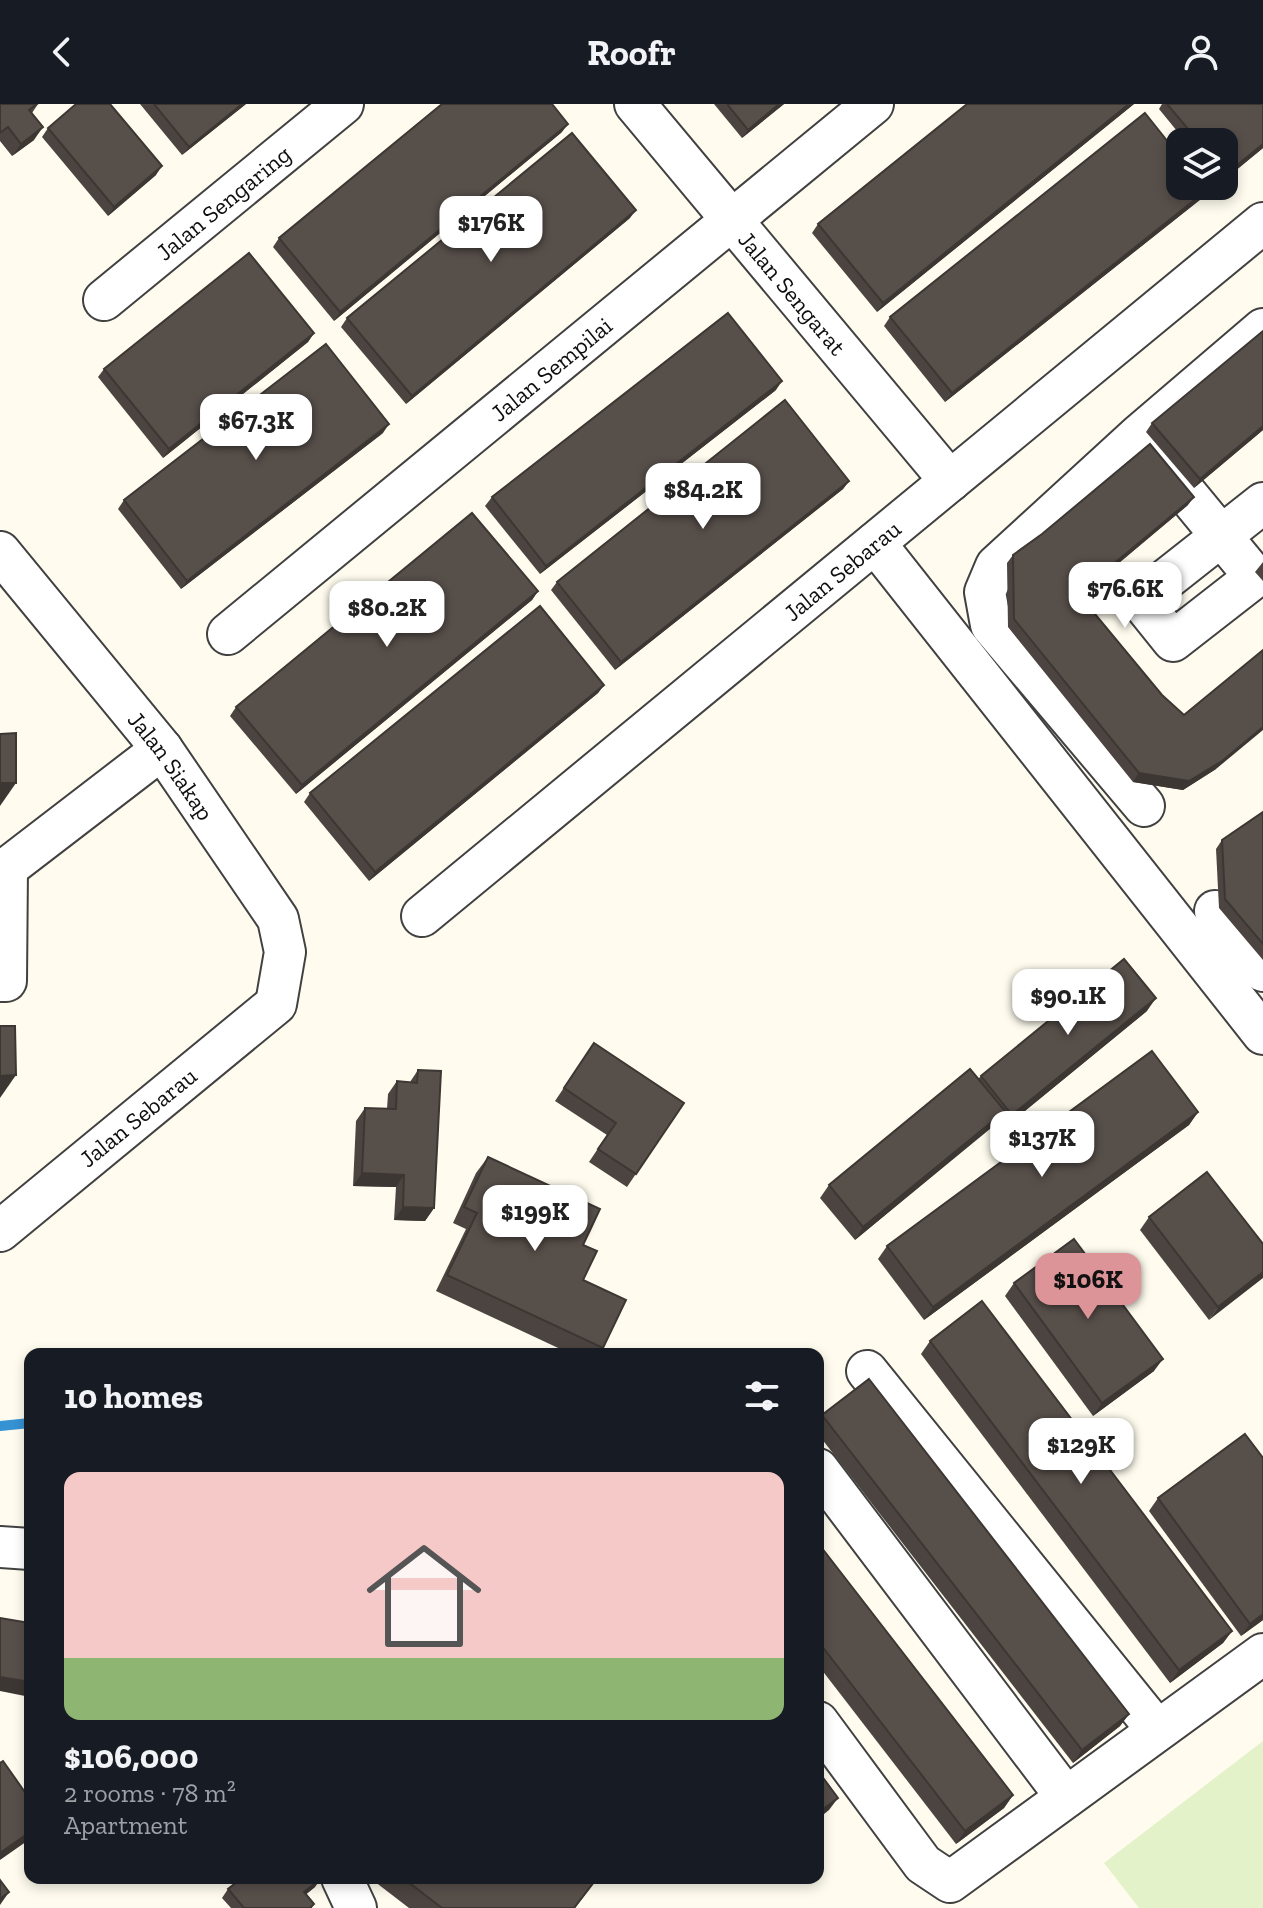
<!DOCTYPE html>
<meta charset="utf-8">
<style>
body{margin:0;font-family:"Zilla Slab",serif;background:#20242c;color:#f1f3f6;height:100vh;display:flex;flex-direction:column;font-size:30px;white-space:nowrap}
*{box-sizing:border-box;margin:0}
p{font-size:26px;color:#9ea1a6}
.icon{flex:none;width:44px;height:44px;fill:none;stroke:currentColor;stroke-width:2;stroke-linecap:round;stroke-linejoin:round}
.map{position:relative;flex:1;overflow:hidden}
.details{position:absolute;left:24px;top:1244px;width:800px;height:536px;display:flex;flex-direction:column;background:#171b24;border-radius:16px;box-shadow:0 4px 12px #0003}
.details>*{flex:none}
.tools{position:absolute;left:1166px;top:24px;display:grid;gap:16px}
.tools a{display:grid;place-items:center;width:72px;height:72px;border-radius:16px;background:#171b24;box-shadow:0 4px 12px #0003;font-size:40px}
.price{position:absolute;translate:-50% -68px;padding:0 18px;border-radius:16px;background:#fff;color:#222;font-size:26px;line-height:52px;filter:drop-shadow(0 2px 4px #0008)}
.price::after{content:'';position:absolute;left:50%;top:48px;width:24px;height:18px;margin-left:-12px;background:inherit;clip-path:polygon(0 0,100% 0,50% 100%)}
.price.active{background:#dd9498;color:#111}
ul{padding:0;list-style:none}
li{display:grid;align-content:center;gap:16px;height:424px;padding:0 40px}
li span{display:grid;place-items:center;height:248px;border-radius:16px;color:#555}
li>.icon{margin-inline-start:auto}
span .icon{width:144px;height:144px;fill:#fffc;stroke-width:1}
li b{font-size:34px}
h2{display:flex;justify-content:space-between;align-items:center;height:96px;padding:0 40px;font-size:34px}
header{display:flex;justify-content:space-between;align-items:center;height:104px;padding:0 40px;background:#171b24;font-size:36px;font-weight:700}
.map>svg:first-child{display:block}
.pitch{fill:#e3f2c9}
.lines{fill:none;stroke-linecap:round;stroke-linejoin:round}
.stream{stroke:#3592d3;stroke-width:10}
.minor-casing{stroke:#414141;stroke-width:44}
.minor{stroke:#fff;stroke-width:40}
.wall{fill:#4b4440}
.shaded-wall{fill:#3d3734}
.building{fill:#574f4a;stroke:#3d3734;stroke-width:2}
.labels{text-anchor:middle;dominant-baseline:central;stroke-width:8;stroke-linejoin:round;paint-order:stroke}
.street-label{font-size:24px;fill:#0e0e0e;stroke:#fff}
</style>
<header><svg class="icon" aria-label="back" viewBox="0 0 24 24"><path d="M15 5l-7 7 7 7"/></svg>Roofr<svg class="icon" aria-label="person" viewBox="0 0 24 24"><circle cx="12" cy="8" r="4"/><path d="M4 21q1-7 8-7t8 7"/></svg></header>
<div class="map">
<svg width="1263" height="1804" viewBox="0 0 1263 1804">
<rect width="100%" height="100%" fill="#fffcef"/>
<path class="pitch" d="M1263,1637v167h-124l-35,-45z"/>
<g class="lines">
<path class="stream" d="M0,1322l30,-3"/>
<defs>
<g id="minor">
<path id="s1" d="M635,0l315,377"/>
<path id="s2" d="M104,196l239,-196"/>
<path d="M1157,354l98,119 -82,64 -33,-41 123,-97"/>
<path d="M875,439l388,491"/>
<path id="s3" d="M0,448l162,197 116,170 7,33 -9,52 -276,227"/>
<path id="s4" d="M228,530l645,-530"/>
<path d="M1144,702l-153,-181 -6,-33 11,-26 143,-131 124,-106"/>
<path d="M0,764h7l155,-119"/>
<path d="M1215,807l48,60"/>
<path id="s5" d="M422,812l841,-693"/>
<path d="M0,877h6l1,-113"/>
<path d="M867,1267l290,359"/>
<path d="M818,1365l248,328"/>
<path d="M0,1443l30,2"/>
<path d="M818,1618l105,142 27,18 313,-228"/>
<path d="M342,1774l14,30"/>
</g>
</defs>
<use href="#minor" class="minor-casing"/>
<use href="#minor" class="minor"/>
</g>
<g class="wall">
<path d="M0,0h38l-6,9 2,27 -22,16 -12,-15z"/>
<path d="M140,0h106l-64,51z"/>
<path d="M714,0h70l-42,34z"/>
<path d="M967,0h167l-257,208 -65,-79 6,-9z"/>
<path d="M1162,0h101v44l-39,32v-38h-38l-27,-33z"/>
<path d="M48,24l108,47 -48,41 -66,-79z"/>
<path d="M562,28l-228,189 -61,-74 6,-9z"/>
<path d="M1207,86l-6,9 -256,203 -61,-76 6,-9z"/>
<path d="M630,114l-224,186 -65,-77 6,-9z"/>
<path d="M1263,227v99l-69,58 -48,-56 6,-9z"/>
<path d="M314,229l-6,9 -145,116 -65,-81 6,-8z"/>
<path d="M776,286l-236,184 -55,-68 7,-9z"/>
<path d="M383,329l-202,156 -63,-80 6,-9z"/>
<path d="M849,377l-6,8 -228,181 -64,-80 6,-8z"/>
<path d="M1188,401l-108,91 136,173 -33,21 -50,-8 -125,-155 -1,-64 6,-8z"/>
<path d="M1263,458v19l-8,-9z"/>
<path d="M538,487l-6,9 -236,194 -66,-78 6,-9z"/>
<path d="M604,581l-6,8 -229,188 -65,-79 6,-9z"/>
<path d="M1263,708v148l-44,-52 -3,-59 6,-9z"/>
<path d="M1147,907l-143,117 -6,-7 -143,119 -35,-42 9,-13 149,-106 3,-3z"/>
<path d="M594,939l90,60 -57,84 -38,-25 18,-27 -52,-34z"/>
<path d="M418,966l16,138 -9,13 -31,-1 2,-33 -43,-1 3,-65 9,-13 22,1 1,-15 9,-13 13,1z"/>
<path d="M1198,1008l-9,13 -265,195 -46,-61 9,-13z"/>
<path d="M488,1053l95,88v35l20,68 -4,6h-28l-135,-63 30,-62 -13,-6 23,-50z"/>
<path d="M1149,1113l114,27 -54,76 -69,-90z"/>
<path d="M1014,1179l140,88 -61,45 -88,-120z"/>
<path d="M930,1237l302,290 -9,12 -53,40 -249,-329z"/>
<path d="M822,1311l307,299 -9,12 -47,37 -255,-329v-13z"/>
<path d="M1158,1394l105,122 -22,16 -92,-125z"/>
<path d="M818,1439l195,252 -9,13 -48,36 -138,-179z"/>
<path d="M370,1774h228l-23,30h-166z"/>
<path d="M315,1783l-9,7 6,14h-81l-9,-10 6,-9z"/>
</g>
<g class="shaded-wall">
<path d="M242,0h4l-64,51 7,-8z"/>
<path d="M779,0h5l-42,34 6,-8z"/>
<path d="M1129,0h5l-257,208 6,-9z"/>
<path d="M568,20l-6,8 -228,189 6,-9z"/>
<path d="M43,23l-9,13 -22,16 9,-12z"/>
<path d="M1263,40v4l-39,32 2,-6z"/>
<path d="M162,62l-6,9 -48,41 6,-9z"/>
<path d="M1207,86l-6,9 -256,203 7,-9z"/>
<path d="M636,106l-6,8 -224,186 6,-8z"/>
<path d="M314,229l-6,9 -145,116 6,-9z"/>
<path d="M782,277l-6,9 -236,184 6,-8z"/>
<path d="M389,320l-6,9 -202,156 6,-8z"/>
<path d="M1263,322v4l-69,58 6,-9z"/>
<path d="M849,377l-6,8 -228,181 6,-8z"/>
<path d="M1194,393l-6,8 -108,90 7,-9z"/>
<path d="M538,487l-6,9 -236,194 6,-9z"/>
<path d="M604,581l-6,8 -229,188 6,-9z"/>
<path d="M1263,623v3l-47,39 -33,21 -50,-8 6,-9z"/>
<path d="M0,679h16l-16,23z"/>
<path d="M1156,894l-9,13 -143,117 8,-13z"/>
<path d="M16,971l-16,23v-22z"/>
<path d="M1005,1007l-9,13 -141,116 8,-13z"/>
<path d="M1198,1008l-9,13 -265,195 9,-13z"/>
<path d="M362,1069l42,2 -8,12 -43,-1z"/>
<path d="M403,1103l31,1 -9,13 -31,-1z"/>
<path d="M1263,1168v6l-54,42 9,-13z"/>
<path d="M1163,1255l-9,12 -61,45 9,-13z"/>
<path d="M1263,1510v6l-22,16 9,-12z"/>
<path d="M1232,1527l-9,12 -53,40 9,-13z"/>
<path d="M0,1573l30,5v15l-30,-6z"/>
<path d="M1129,1610l-9,12 -47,37 9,-13z"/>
<path d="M1013,1691l-9,13 -48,36 9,-13z"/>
<path d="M838,1694l-9,12 -11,9v-6z"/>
<path d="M30,1728v7l-30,21v-7z"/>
<path d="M321,1775l-6,8 -17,14 6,-9z"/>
<path d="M9,1788l-9,13v-6z"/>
</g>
<g class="building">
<path d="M0,0h37l-8,6 14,17 -22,17 -13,-17 -8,6z"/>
<path d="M76,0h34l52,62 -48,41 -66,-79z"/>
<path d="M154,0h88l-53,43z"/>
<path d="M442,0h110l16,20 -228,188 -61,-74z"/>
<path d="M727,0h52l-31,26z"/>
<path d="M967,0h162l-246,199 -65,-79z"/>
<path d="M1167,0h96v40l-37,30 -2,-2v-30h-25z"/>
<path d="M1145,9l35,44v29h23l4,4 -255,203 -62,-76z"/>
<path d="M572,29l64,77 -224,186 -65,-78z"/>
<path d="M249,149l65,80 -145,116 -65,-80z"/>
<path d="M728,209l54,68 -236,185 -54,-69z"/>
<path d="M1263,227v95l-63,53 -48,-56z"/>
<path d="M326,240l63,80 -202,157 -63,-81z"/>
<path d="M785,296l64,81 -228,181 -64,-80z"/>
<path d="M1150,340l44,53 -107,89 -7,10 82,99 22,20 79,-65v77l-41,34 -33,20 -50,-8 -125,-154 -1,-64 29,-21z"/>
<path d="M472,409l66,78 -236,194 -66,-78z"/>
<path d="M540,502l64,79 -229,187 -65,-79z"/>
<path d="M16,629v50h-16v-49z"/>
<path d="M1263,708v132l-38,-45 -3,-59z"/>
<path d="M1124,855l32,39 -144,117 -31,-39z"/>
<path d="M0,922h15l1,49 -16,1z"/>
<path d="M594,939l90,60 -48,71 -38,-25 18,-26 -52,-35z"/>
<path d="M1152,947l46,61 -265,195 -46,-61z"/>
<path d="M970,965l35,42 -142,116 -34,-42z"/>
<path d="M418,966l23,1 -7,137 -31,-1 1,-32 -42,-2 3,-65 31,1 1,-28 20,2z"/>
<path d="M488,1053l112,52 -17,36 14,6 -14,29 43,20 -23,48 -156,-73 30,-62 -13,-6z"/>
<path d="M1207,1068l56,72v28l-45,35 -69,-90z"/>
<path d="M1074,1135l89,120 -61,44 -88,-120z"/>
<path d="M982,1197l250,330 -53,39 -249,-329z"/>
<path d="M869,1275l260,335 -47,36 -260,-335z"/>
<path d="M1245,1330l18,24v156l-13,10 -92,-126z"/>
<path d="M818,1439l195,252 -48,36 -147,-190z"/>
<path d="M0,1514l30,5v59l-30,-5z"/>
<path d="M3,1657l26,37 1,-1v35l-30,21v-90z"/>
<path d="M818,1667l20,27 -20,15z"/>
<path d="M242,1774h78l1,1 -17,13 10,12 -4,4h-66l-16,-19z"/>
<path d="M403,1774h194l-23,30h-132z"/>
<path d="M0,1776l9,12 -9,7z"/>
</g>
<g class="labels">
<g class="street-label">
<text stroke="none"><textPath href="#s2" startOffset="154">Jalan Sengaring</textPath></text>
<text stroke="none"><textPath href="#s1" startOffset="246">Jalan Sengarat</textPath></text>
<text stroke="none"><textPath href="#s4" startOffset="418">Jalan Sempilai</textPath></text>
<text stroke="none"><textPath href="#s5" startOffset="544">Jalan Sebarau</textPath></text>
<text stroke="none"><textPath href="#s3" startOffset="274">Jalan Siakap</textPath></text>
<text transform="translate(138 1013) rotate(-39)">Jalan Sebarau</text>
</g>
</g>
</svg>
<div class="tools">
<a><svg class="icon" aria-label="layers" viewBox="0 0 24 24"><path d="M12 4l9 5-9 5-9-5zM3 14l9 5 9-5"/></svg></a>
</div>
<b class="price" style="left:491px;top:160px">$176K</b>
<b class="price" style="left:256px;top:358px">$67.3K</b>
<b class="price" style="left:703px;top:427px">$84.2K</b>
<b class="price" style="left:1125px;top:526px">$76.6K</b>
<b class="price" style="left:387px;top:545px">$80.2K</b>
<b class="price" style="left:1068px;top:933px">$90.1K</b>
<b class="price" style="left:1042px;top:1075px">$137K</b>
<b class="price" style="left:535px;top:1149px">$199K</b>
<b class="price active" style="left:1088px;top:1217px">$106K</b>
<b class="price" style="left:1081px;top:1382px">$129K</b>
<section class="details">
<h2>10 homes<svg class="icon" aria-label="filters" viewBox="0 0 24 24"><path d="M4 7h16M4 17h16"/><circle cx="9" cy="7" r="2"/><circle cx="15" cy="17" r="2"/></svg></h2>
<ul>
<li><span style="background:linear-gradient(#f6c9c9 75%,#8fb573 0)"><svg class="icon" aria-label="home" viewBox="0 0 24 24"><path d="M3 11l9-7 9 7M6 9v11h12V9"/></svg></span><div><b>$106,000</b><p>2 rooms · 78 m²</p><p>Apartment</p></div></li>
</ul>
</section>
</div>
